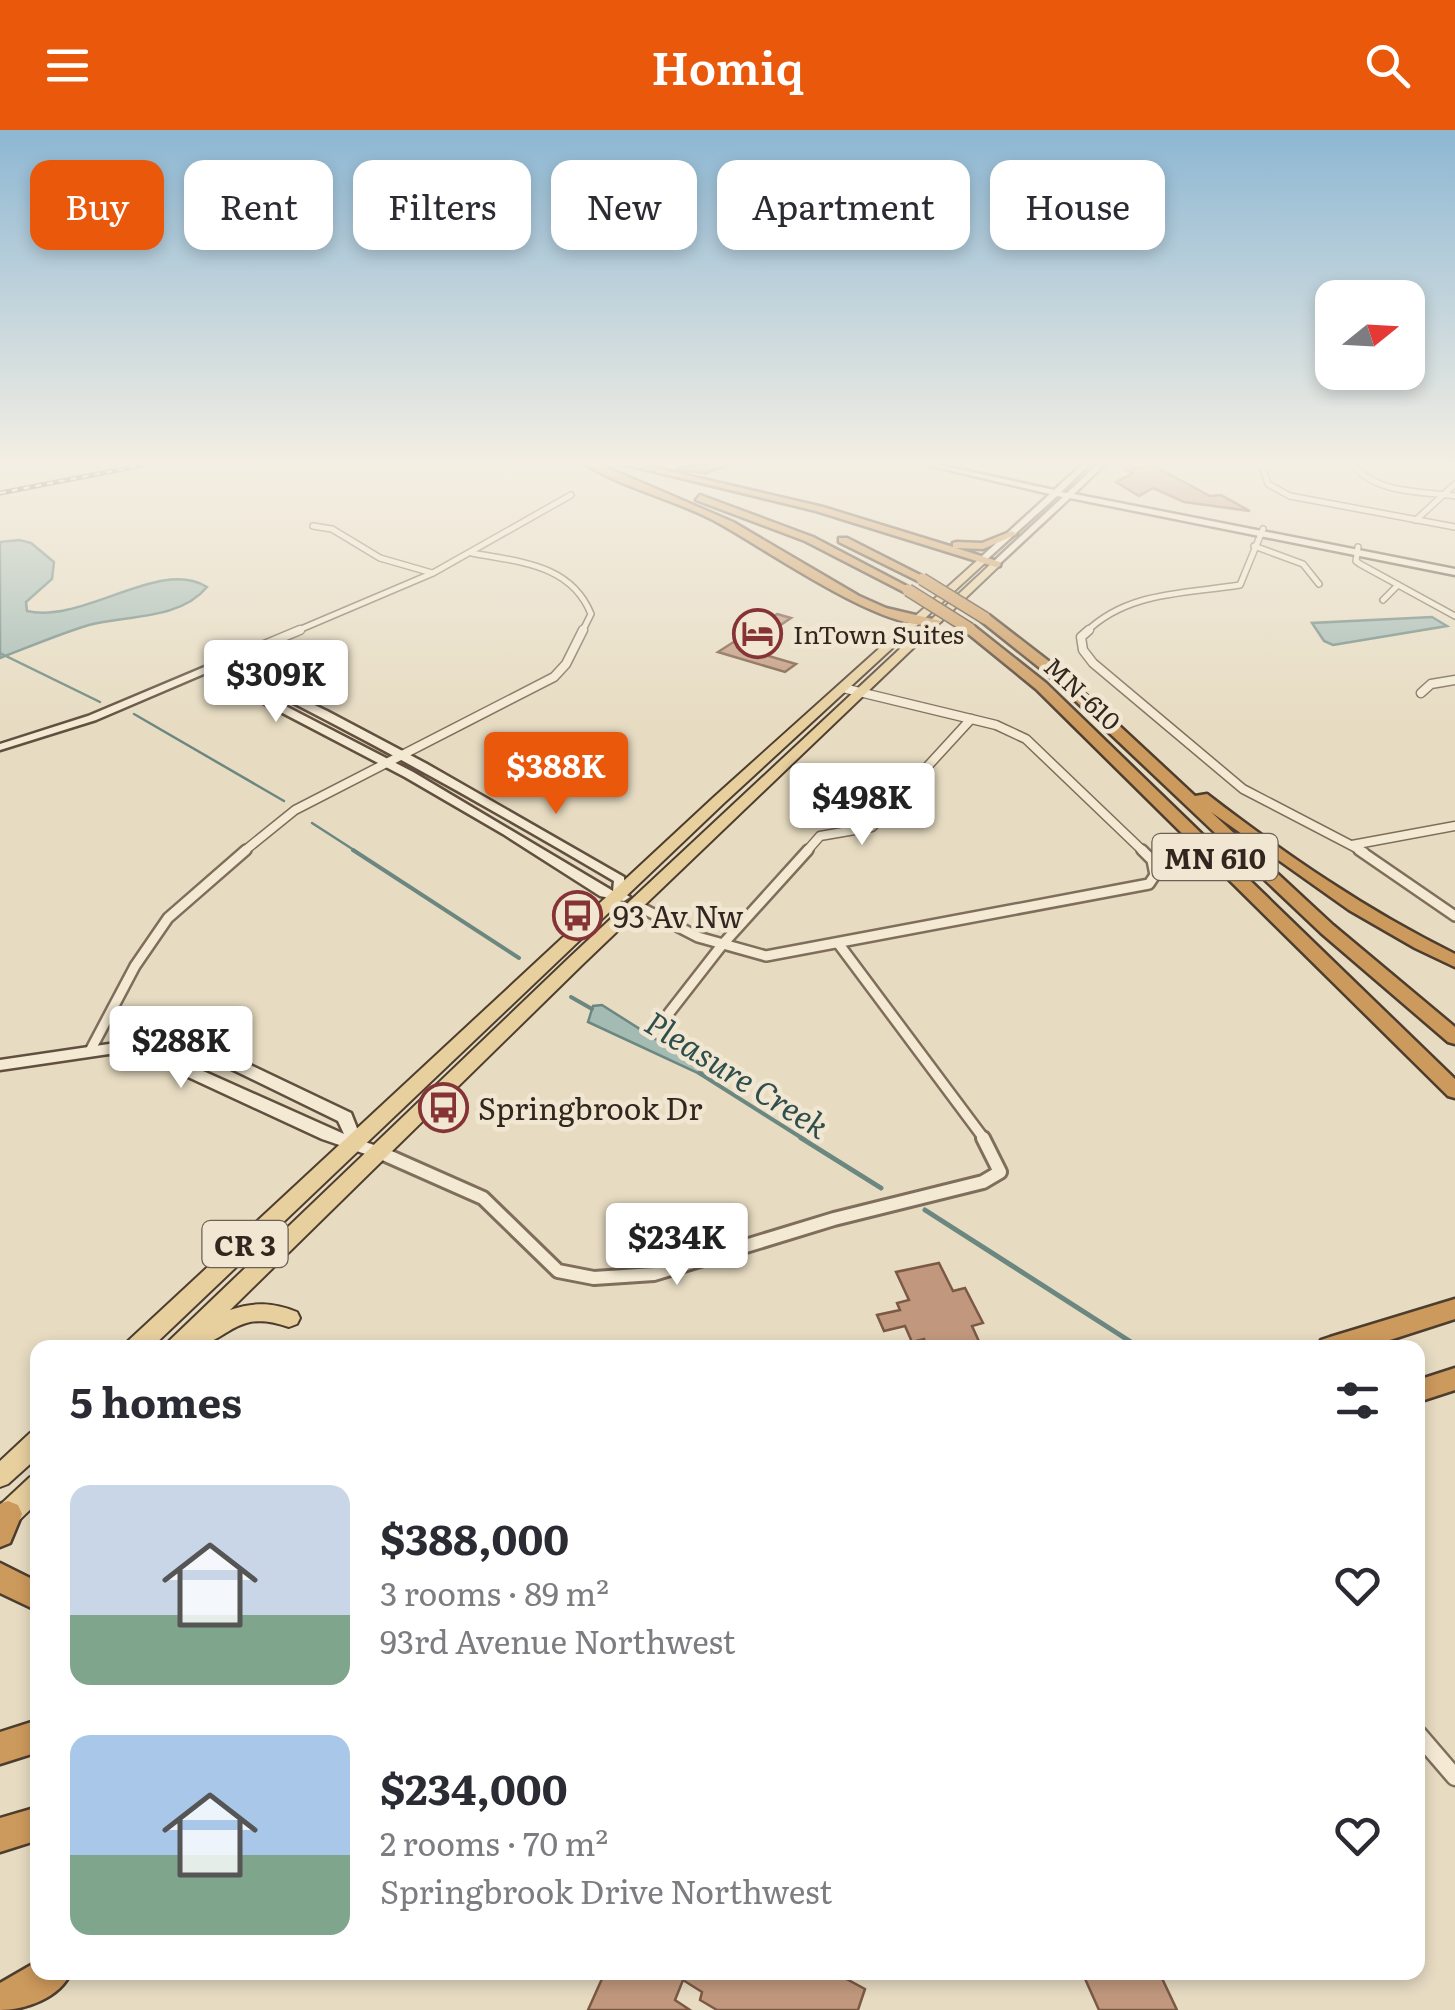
<!DOCTYPE html>
<meta charset="utf-8">
<style>
body{margin:0;font-family:Literata,serif;background:#f7f7f7;color:#2b2b33;height:100vh;display:flex;flex-direction:column;font-size:38px;white-space:nowrap}
*{box-sizing:border-box;margin:0}
p{font-size:32px;color:#7c7c81}
.icon{flex:none;width:55px;height:55px;fill:none;stroke:currentColor;stroke-width:2;stroke-linecap:round;stroke-linejoin:round}
.map{position:relative;flex:1;overflow:hidden}
.side{position:absolute;left:30px;top:1210px;width:1395px;height:640px;display:flex;flex-direction:column;background:#fff;border-radius:20px;box-shadow:0 5px 15px #0003}
.side>*{flex:none}
.guide{position:absolute;left:30px;top:30px;width:1395px;height:90px;display:flex;gap:20px}
.needle{width:65px;rotate:72deg}
.buttons{position:absolute;left:1315px;top:150px;display:grid;gap:20px}
.buttons a{display:grid;place-items:center;width:110px;height:110px;border-radius:20px;background:#fff;box-shadow:0 5px 15px #0003;font-size:50px}
.price{position:absolute;translate:-50% -85px;padding:0 22px;border-radius:10px;background:#fff;color:#222;font-size:32px;line-height:65px;filter:drop-shadow(0 2px 5px #0008)}
.price::after{content:'';position:absolute;left:50%;top:60px;width:30px;height:22px;margin-left:-15px;background:inherit;clip-path:polygon(0 0,100% 0,50% 100%)}
.price.selected{background:#ea580c;color:#fff}
ul{padding:0;list-style:none}
li{display:flex;align-items:center;gap:30px;height:250px;padding:0 40px}
li span{display:grid;place-items:center;flex:none;width:280px;height:200px;border-radius:20px;color:#555}
li>.icon{margin-inline-start:auto}
span .icon{width:120px;height:120px;fill:#fffc;stroke-width:1}
li b{font-size:42px}
h2{display:flex;justify-content:space-between;align-items:center;height:120px;padding:0 40px;font-size:42px}
.tag{padding:0 35px;border-radius:20px;background:#fff;box-shadow:0 5px 15px #0003;font-size:35px;line-height:90px}
.tag.selected{background:#ea580c;color:#fff}
header{display:flex;justify-content:space-between;align-items:center;height:130px;padding:0 40px;background:#ea580c;color:#fff;font-size:45px;font-weight:600}
.map>svg:first-child{display:block}
.water{fill:#a4bbb4;stroke:#6c8780;stroke-width:2.5}
.lines{fill:none;stroke-linecap:round;stroke-linejoin:round}
.stream-far2{stroke:#6c8780;stroke-width:2.5}
.stream-far1{stroke:#6c8780;stroke-width:4}
.stream{stroke:#6c8780;stroke-width:5}
.building{fill:#c1987d;stroke:#7b5945;stroke-width:2.5}
.street-far4-casing{stroke:#7f6e5c;stroke-width:8}
.street-far3-casing{stroke:#7f6e5c;stroke-width:11}
.street-far2-casing{stroke:#7f6e5c;stroke-width:14}
.street-far1-casing{stroke:#7f6e5c;stroke-width:18}
.street-casing{stroke:#7f6e5c;stroke-width:21}
.secondary-casing{stroke:#614f3f;stroke-width:5}
.primary-casing{stroke:#4d3d2f;stroke-width:4}
.highway-casing{stroke:#4d3d2f;stroke-width:5}
.street-far4{stroke:#f4ead4;stroke-width:5}
.street-far3{stroke:#f4ead4;stroke-width:8}
.street-far2{stroke:#f4ead4;stroke-width:9}
.street-far1{stroke:#f4ead4;stroke-width:12}
.street{stroke:#f4ead4;stroke-width:16}
.secondary{fill:#f4ead4;fill-rule:evenodd}
.primary{fill:#e7cf9e;fill-rule:evenodd}
.highway{fill:#cd9a5d;fill-rule:evenodd}
.rail-casing{stroke:#31271e;stroke-width:5}
.rail{stroke:#f0e6d1;stroke-width:2.5;stroke-dasharray:6;stroke-linecap:butt}
.highway-bridge-casing{stroke:#4d3d2f;stroke-width:14;stroke-linecap:butt}
.highway-bridge{stroke:#cd9a5d;stroke-width:11}
.labels{text-anchor:middle;dominant-baseline:central;stroke-width:9;stroke-linejoin:round;paint-order:stroke}
.far-poi-label{font-size:25px;fill:#31271e;stroke:#f0e6d1;text-anchor:start}
.far-street-label{font-size:25px;fill:#31271e;stroke:#f0e6d1}
.shield{fill:#f0e6d1;stroke:#6a6054;stroke-width:2.5}
.shield-label{font-size:28px;font-weight:bold;fill:#31271e}
.poi-label{font-size:30px;fill:#31271e;stroke:#f0e6d1;text-anchor:start}
.water-label{font-size:32px;font-style:italic;fill:#2f4f4c;stroke:#f0e6d1}
</style>
<header><svg class="icon" aria-label="menu" viewBox="0 0 24 24"><path d="M4 6h16M4 12h16M4 18h16"/></svg>Homiq<svg class="icon" aria-label="search" viewBox="0 0 24 24"><circle cx="10" cy="10" r="6"/><path d="M15 15l6 6"/></svg></header>
<div class="map">
<svg width="1455" height="1880" viewBox="0 0 1455 1880">
<rect width="100%" height="100%" fill="#e7dcc2"/>
<g class="water">
<path d="M19,410l12,3 23,19 -2,17 -26,23 1,9c56,13 134,-54 180,-24 -27,33 -81,28 -118,38 -30,9 -60,22 -89,33v-116z"/>
<path d="M1432,487l15,9 -114,19 -9,-4 -12,-18z"/>
<path d="M602,875l96,61 6,10 -116,-54 5,-16z"/>
</g>
<g class="lines">
<g class="stream-far2">
<path d="M0,523l100,49"/>
<path d="M134,584l150,87"/>
<path d="M312,693l45,29"/>
</g>
<g class="stream-far1">
<path d="M353,720l166,108"/>
<path d="M571,867l21,12"/>
<path d="M699,943l106,67"/>
</g>
<g class="stream">
<path d="M801,1008l80,50"/>
<path d="M925,1080l206,132"/>
</g>
</g>
<g class="building">
<path d="M1154,336l56,30 11,-1 29,16 -66,-9 -31,-14 -14,8 -23,-14 17,-9 -7,-3z"/>
<path d="M777,484l14,4 -46,31 51,15 -11,8 -67,-20z"/>
<path d="M939,1133l14,28 12,-3 18,35 -11,3 10,22h-54l-4,-9 -12,3 -7,-16 -21,5 -7,-16 23,-5 -3,-7 12,-3 -13,-28z"/>
<path d="M605,1842h239l-1,5 22,12 -7,21h-141l-17,-10 2,-8 -19,-12 -8,20 15,10h-102z"/>
<path d="M1082,1842h77l18,38h-78z"/>
</g>
<g class="lines">
<defs>
<g id="street-far4">
<path d="M1261,333l7,21 22,12 165,31"/>
<path d="M1352,333c22,31 68,28 103,33"/>
<path d="M1416,390l39,-36"/>
<path d="M313,396l19,3 48,29 52,15"/>
<path d="M1254,416l49,18 16,20"/>
<path d="M1358,417l-2,14 4,3 95,52"/>
<path d="M472,423c47,9 99,11 119,61l-9,18"/>
<path d="M1383,470l15,-15"/>
<path d="M294,502l139,-59 138,-78"/>
<path d="M1086,502c42,-41 99,-38 154,-47l23,-56"/>
</g>
<g id="street-far3">
<path d="M1089,500l-8,7 2,13 10,13 150,126 121,63"/>
<path d="M221,533l79,-33"/>
<path d="M843,558l153,37 30,14 118,113"/>
<path d="M1421,563l10,-9 24,-4"/>
<path d="M1352,715l103,-19"/>
<path d="M243,722l52,-42 259,-133 12,-13 17,-34"/>
<path d="M806,722l14,-16 52,-9 99,-108"/>
</g>
<g id="street-far2">
<path d="M1359,720l96,66"/>
<path d="M636,775l62,32 68,19 383,-72 6,-9 -3,-15 -10,-10"/>
<path d="M838,813l147,197"/>
<path d="M669,883l53,-68 86,-95"/>
<path d="M90,921l45,-85 33,-48 78,-68"/>
</g>
<path id="street-far1" d="M379,1022l104,46 75,73 36,7 60,-4 180,-55 149,-37 17,-10 -17,-34"/>
<path id="street" d="M1418,1604l37,43"/>
<g id="secondary">
<path d="M919,333h12l123,27 30,-27h7l-30,29 6,1 32,-30h7l-32,31 381,75v6l-385,-77 -74,69 -4,-3 1,-2 70,-65 -6,-1 -74,67 -4,-3 1,-2 70,-64z"/>
<path d="M221,530l106,51 100,53 197,113 1,17 5,3 -6,4 -24,-5 -97,-62 -98,-57 -199,-104 -110,47 -96,30v-6l88,-28zM221,537c134,65 264,138 393,214l-1,10 -200,-119 -199,-103z"/>
<path d="M109,914l50,3 27,-3 41,10 124,59 11,28 21,7 2,4 -2,4 -6,2 -55,-19 -149,-69 -18,-13 -46,-3 -109,16v-10zM186,924l31,8 121,59 6,13 -161,-72 -9,-7z"/>
</g>
<g id="primary">
<path d="M980,428l8,2 -264,243 -573,545h-26l3,-7 586,-544z"/>
<path d="M993,432l8,2 -418,400 -353,346c24,-8 42,-8 67,2l3,6 -3,6 -8,3c-54,-19 -58,14 -98,21 -8,1 -17,0 -25,0l3,-7 402,-385z"/>
<path d="M38,1301v26l-30,27 -8,3v-26l30,-28z"/>
<path d="M38,1344v28l-29,28 -9,4v-29l30,-28z"/>
</g>
<g id="highway">
<path d="M583,333h13l137,59 126,74 27,12 55,13c-42,25 -188,-82 -232,-103 -40,-20 -89,-31 -126,-55z"/>
<path d="M619,333h16l188,44 130,40v-4l4,-1 25,1 30,-12 5,3 -34,15 -27,-1 44,14v4l-4,1 -180,-56z"/>
<path d="M717,333h14l-25,9 -27,-3z"/>
<path d="M700,365l113,42 101,53 -10,2 -99,-51 -109,-41z"/>
<path d="M839,408h8l81,41 -10,2 -79,-39z"/>
<path d="M981,485h8l66,51 140,130 12,-2c79,61 159,116 248,160v13l-40,-19 -66,-38 -138,-98 122,113 122,102v17l-7,-2 -127,-109 -276,-261 -64,-51z"/>
<path d="M966,496h8l72,57 409,396v19l-7,-2 -412,-407 -70,-57z"/>
<path d="M1455,1169v20l-90,29h-47l3,-8 9,-3z"/>
<path d="M1455,1238v22l-37,12v-22z"/>
<path d="M8,1371l10,4 4,9 -12,29 -10,4v-43z"/>
<path d="M0,1433l38,19v29l-38,-18z"/>
<path d="M38,1590v32l-38,12v-32z"/>
<path d="M38,1677v33l-38,12v-34z"/>
<path d="M38,1831v11h33c-11,26 -46,38 -71,38v-27z"/>
</g>
</defs>
<use href="#street-far4" class="street-far4-casing"/>
<use href="#street-far3" class="street-far3-casing"/>
<use href="#street-far2" class="street-far2-casing"/>
<use href="#street-far1" class="street-far1-casing"/>
<use href="#street" class="street-casing"/>
<use href="#secondary" class="secondary-casing"/>
<use href="#primary" class="primary-casing"/>
<use href="#highway" class="highway-casing"/>
<use href="#street-far4" class="street-far4"/>
<use href="#street-far3" class="street-far3"/>
<use href="#street-far2" class="street-far2"/>
<use href="#street-far1" class="street-far1"/>
<use href="#street" class="street"/>
<use href="#secondary" class="secondary"/>
<use href="#primary" class="primary"/>
<use href="#highway" class="highway"/>
<defs>
<path id="rail" d="M0,363l154,-30"/>
</defs>
<use href="#rail" class="rail-casing"/>
<use href="#rail" class="rail"/>
<defs>
<g id="highway-bridge">
<path d="M922,449l63,39"/>
<path d="M908,460l62,39"/>
</g>
</defs>
<use href="#highway-bridge" class="highway-bridge-casing"/>
<use href="#highway-bridge" class="highway-bridge"/>
</g>
<linearGradient id="sky" x2="0" y2="1"><stop stop-color="#8db7d3"/><stop offset="0.56" stop-color="#f4efe4"/><stop offset="1" stop-color="#f4efe4" stop-opacity="0"/></linearGradient>
<rect width="1455" height="596" fill="url(#sky)"/>
<defs>
<symbol id="hotel-ring" viewBox="-11 -11 22 22"><circle r="9.5" fill="#f0e6d1" stroke="#863335" stroke-width="1.5"/><path d="M-6-4.5h1.5V1H6V5H4.5V3h-9V5H-6ZM-4 0a1.8 1.8 0 1 1 3.6 0ZM.5 0V-2.5h3Q6-2.5 6 0Z" fill="#863335"/></symbol>
<symbol id="bus-ring" viewBox="-11 -11 22 22"><circle r="9.5" fill="#f0e6d1" stroke="#863335" stroke-width="1.5"/><path d="M-5-6H5V4H4V6H2V4H-2V6H-4V4H-5ZM-3.5-4V0h7V-4ZM-3.5 1.2v1.5H-2V1.2ZM2 1.2v1.5H3.5V1.2Z" fill="#863335"/></symbol>
</defs>
<g fill-rule="evenodd">
<use href="#hotel-ring" x="730" y="476" width="55" height="55"/>
<use href="#bus-ring" x="550" y="758" width="55" height="55"/>
<use href="#bus-ring" x="416" y="950" width="55" height="55"/>
</g>
<g class="labels">
<g class="far-poi-label">
<text x="793" y="503">InTown Suites</text>
</g>
<g class="far-street-label">
<text transform="translate(1083 563) rotate(43)">MN-610</text>
</g>
<g class="shield">
<rect x="1152.5" y="704" width="125" height="46" rx="8"/>
<rect x="202.5" y="1091" width="85" height="46" rx="8"/>
</g>
<g class="shield-label">
<text x="1215" y="727">MN 610</text>
<text x="245" y="1114">CR 3</text>
</g>
<g class="poi-label">
<text x="613" y="785">93 Av Nw</text>
<text x="478" y="977">Springbrook Dr</text>
</g>
<g class="water-label">
<text transform="translate(738 943) rotate(32)">Pleasure Creek</text>
</g>
</g>
</svg>
<div class="buttons">
<a><svg class="needle" viewBox="-14 -14 28 28"><path d="M0-13l5 13h-10z" fill="#e53935"/><path d="M0 13l5-13h-10z" fill="#7c7c81"/></svg></a>
</div>
<b class="price" style="left:276px;top:595px">$309K</b>
<b class="price selected" style="left:556px;top:687px">$388K</b>
<b class="price" style="left:862px;top:718px">$498K</b>
<b class="price" style="left:181px;top:961px">$288K</b>
<b class="price" style="left:677px;top:1158px">$234K</b>
<div class="guide">
<a class="tag selected">Buy</a>
<a class="tag">Rent</a>
<a class="tag">Filters</a>
<a class="tag">New</a>
<a class="tag">Apartment</a>
<a class="tag">House</a>
</div>
<section class="side">
<h2>5 homes<svg class="icon" aria-label="filters" viewBox="0 0 24 24"><path d="M4 7h16M4 17h16"/><circle cx="9" cy="7" r="2"/><circle cx="15" cy="17" r="2"/></svg></h2>
<ul>
<li><span style="background:linear-gradient(#c9d6e8 65%,#7fa58c 0)"><svg class="icon" aria-label="home" viewBox="0 0 24 24"><path d="M3 11l9-7 9 7M6 9v11h12V9"/></svg></span><div><b>$388,000</b><p>3 rooms · 89 m²</p><p>93rd Avenue Northwest</p></div><svg class="icon" aria-label="heart" viewBox="0 0 24 24"><path d="M12 20l-8-8c-3-5 5-10 8-4 3-6 11-1 8 4z"/></svg></li>
<li><span style="background:linear-gradient(#a9c7e8 60%,#7fa58c 0)"><svg class="icon" aria-label="home" viewBox="0 0 24 24"><path d="M3 11l9-7 9 7M6 9v11h12V9"/></svg></span><div><b>$234,000</b><p>2 rooms · 70 m²</p><p>Springbrook Drive Northwest</p></div><svg class="icon" aria-label="heart" viewBox="0 0 24 24"><path d="M12 20l-8-8c-3-5 5-10 8-4 3-6 11-1 8 4z"/></svg></li>
</ul>
</section>
</div>
